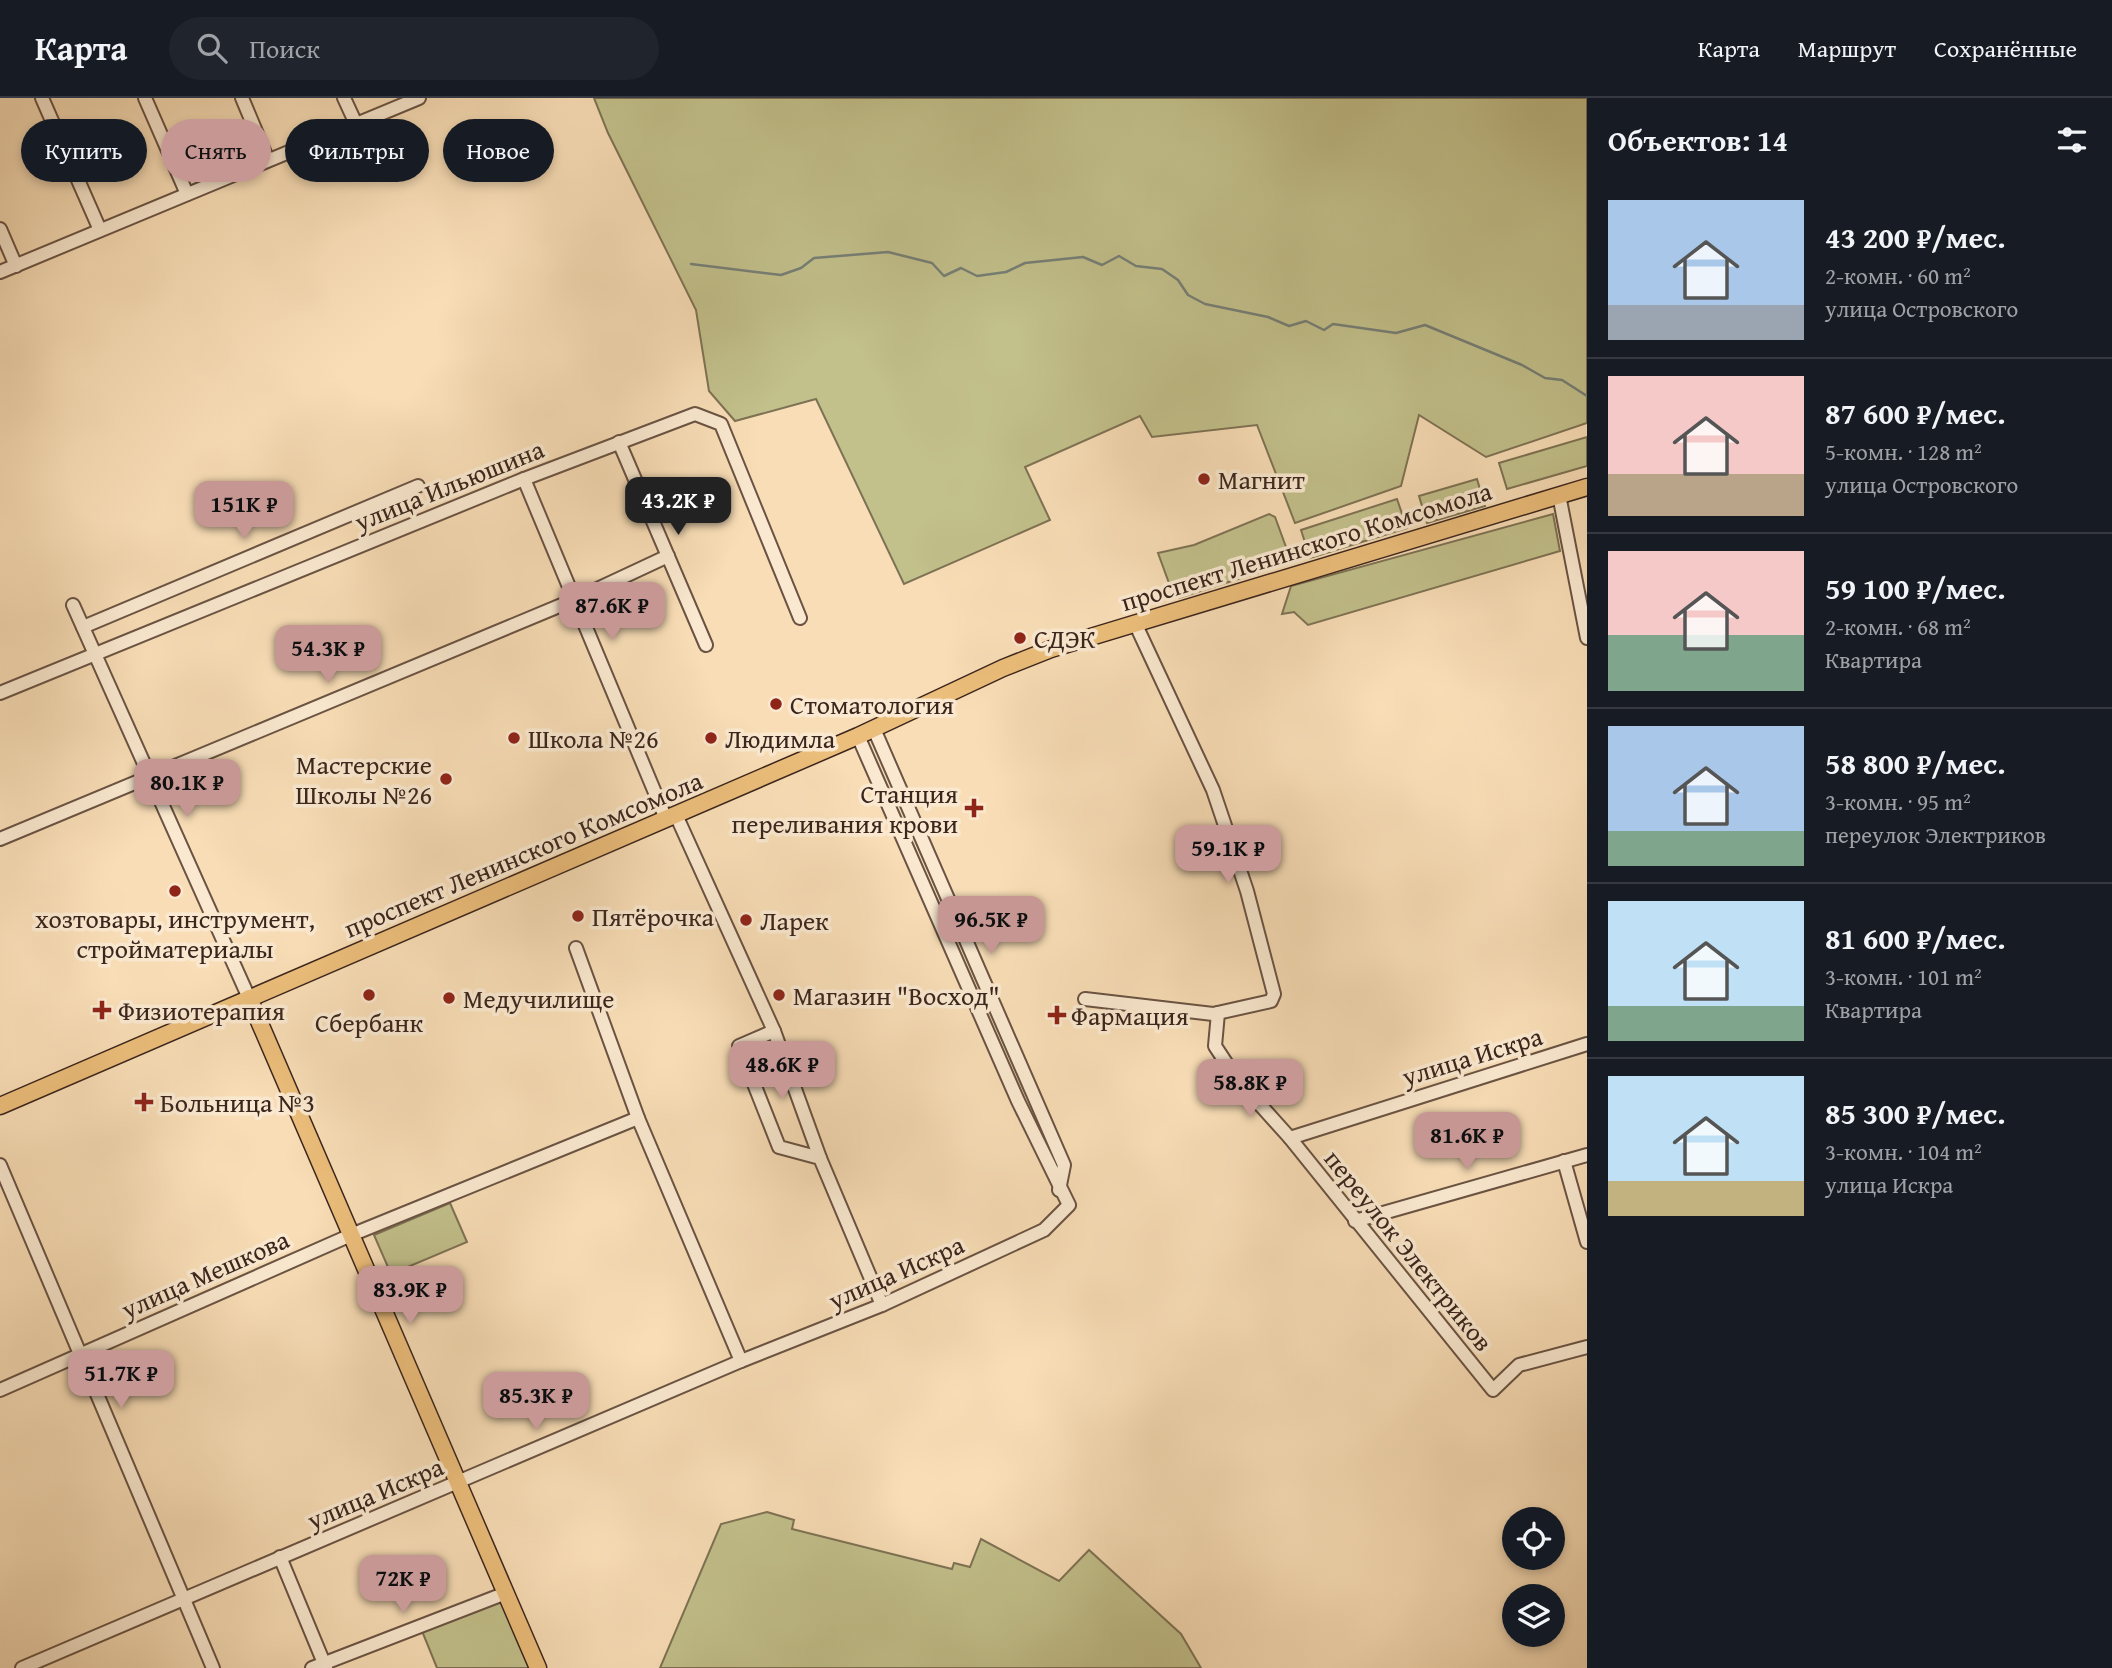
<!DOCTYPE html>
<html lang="ru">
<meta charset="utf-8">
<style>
body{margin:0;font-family:"Gentium Book Plus",serif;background:#20242c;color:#f1f3f6;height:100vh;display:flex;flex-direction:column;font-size:26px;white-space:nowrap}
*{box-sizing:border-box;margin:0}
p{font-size:23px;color:#9ea1a6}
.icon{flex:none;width:38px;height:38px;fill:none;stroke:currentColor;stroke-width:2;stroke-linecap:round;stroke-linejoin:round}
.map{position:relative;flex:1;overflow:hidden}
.sheet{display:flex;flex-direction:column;background:#171b24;width:525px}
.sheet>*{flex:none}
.top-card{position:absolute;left:21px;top:21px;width:665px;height:63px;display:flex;gap:14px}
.controls{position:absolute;left:1502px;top:1409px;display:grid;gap:14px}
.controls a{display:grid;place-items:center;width:63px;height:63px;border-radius:50%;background:#171b24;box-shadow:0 4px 10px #0003;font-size:35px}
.price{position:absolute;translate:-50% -60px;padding:0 16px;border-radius:14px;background:#c59692;color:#111;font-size:23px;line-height:46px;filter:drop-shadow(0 2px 4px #0008)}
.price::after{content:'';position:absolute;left:50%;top:42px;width:21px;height:16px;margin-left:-10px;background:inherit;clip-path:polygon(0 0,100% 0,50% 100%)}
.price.selected{background:#222;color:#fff}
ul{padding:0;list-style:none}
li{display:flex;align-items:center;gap:21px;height:175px;padding:0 21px}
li+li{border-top:2px solid #363941}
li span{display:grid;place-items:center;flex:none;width:196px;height:140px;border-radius:0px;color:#555}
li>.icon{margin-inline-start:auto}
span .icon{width:84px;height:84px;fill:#fffc;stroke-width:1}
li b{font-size:30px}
h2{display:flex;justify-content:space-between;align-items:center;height:84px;padding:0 21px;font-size:30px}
.chip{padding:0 24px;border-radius:32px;background:#171b24;box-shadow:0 4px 10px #0003;font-size:24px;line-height:63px}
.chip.selected{background:#c59692;color:#111}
header{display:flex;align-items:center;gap:42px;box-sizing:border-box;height:98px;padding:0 35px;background:#171b24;border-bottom:2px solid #363941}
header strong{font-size:33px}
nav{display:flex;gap:38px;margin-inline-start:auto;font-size:24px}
.search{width:490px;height:63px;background:#20242c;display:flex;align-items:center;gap:18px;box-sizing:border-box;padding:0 24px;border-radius:38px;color:#9ea1a6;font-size:26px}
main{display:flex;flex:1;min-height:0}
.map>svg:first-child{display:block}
.green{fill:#c2c08b;stroke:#7e7254;stroke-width:2}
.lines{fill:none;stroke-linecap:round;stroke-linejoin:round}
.stream{stroke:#767f76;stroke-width:2.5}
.minor-casing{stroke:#6a5343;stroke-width:16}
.major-casing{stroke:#3b251d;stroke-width:19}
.minor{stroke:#fae9d0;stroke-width:12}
.major{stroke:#ecbe7b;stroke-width:16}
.poi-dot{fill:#8f2418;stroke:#fae9d0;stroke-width:2.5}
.labels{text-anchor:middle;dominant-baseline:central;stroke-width:7;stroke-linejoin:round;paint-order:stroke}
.poi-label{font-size:26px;fill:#3b251d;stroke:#fae9d0;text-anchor:start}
.street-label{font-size:26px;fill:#3b251d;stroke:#fae9d0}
</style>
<header>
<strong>Карта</strong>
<div class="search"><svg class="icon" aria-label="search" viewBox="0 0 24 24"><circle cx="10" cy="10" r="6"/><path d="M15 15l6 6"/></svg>Поиск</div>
<nav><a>Карта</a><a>Маршрут</a><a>Сохранённые</a></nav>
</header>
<main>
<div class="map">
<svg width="1587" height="1570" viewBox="0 0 1587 1570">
<rect width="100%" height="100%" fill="#f8ddb6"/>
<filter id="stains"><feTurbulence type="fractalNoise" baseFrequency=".00286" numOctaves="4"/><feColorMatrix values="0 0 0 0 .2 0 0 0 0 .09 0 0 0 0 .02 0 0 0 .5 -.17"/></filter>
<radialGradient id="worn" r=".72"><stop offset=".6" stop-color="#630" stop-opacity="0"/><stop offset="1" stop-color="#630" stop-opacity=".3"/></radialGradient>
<g class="green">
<path d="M594,0h993v325l-101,34 -67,-42 -18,71 -106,37 -38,-98 -105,12 -12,-21 -115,51 25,53 -146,64 -88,-185 -81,22 -26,-30 -13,-81 -88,-177z"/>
<path d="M1587,339v29l-80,23 -8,-26z"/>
<path d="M1477,381l8,27 -58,17 -8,-27z"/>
<path d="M1397,401l10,29 -97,30 -9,-28z"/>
<path d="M1269,416l6,3 15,41 -2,5 -109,35 -6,-4 -15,-41 36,-8z"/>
<path d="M1553,416l7,37 -252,74 -14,-13 -12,2 9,-28z"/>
<path d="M450,1105l17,39 -76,32 -17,-39z"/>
<path d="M767,1414l27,8 -2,9 160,40 2,-6 16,4 11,-28 78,42 30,-31 92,84 20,34h-541l61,-144z"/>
<path d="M504,1499l30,71h-97l-15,-37z"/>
</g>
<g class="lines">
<path class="stream" d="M691,166l90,11 20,-7 13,-10 74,-6 44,11 12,13 17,-8 16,8 29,-4 19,-9 58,-6 19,8 17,-9 17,10 26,3 16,11 10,15 17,9 63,13 21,9 17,-5 18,9 9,-6 63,9 29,-8 97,40 23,13 17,2 25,16"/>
<defs>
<g id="minor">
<path d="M42,0l58,132"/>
<path d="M145,0l42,96"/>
<path d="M242,0l26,62"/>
<path d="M344,0l12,26"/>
<path d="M0,131l16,37"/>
<path d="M0,174l419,-174"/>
<path d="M619,344l87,203"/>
<path d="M524,381l142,340"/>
<path d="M1559,397l28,143"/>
<path d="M73,507l176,393"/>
<path d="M83,529l335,-141"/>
<path d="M0,595l524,-214 171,-65 26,10 79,194"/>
<path d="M874,631l190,436 -5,25"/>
<path d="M676,717l98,216 -35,15 40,101 41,11 62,147"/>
<path d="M0,741l576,-240 92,-43"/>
<path d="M576,850l62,170"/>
<path d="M1085,901l128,15 58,-13 3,-7 -27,-103 -34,-101 -78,-167"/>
<path d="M1218,915l-3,33 21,32 54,60 203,252 26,-25 68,-18"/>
<path d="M774,933l46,127"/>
<path d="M1290,1040l297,-94"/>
<path d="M1564,1063l23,81"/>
<path d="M0,1067l213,503"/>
<path d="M1355,1123l232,-66"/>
<path d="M0,1292l351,-155 287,-117 103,243"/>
<path d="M280,1459l46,111"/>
<path d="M22,1570l719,-307 141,-56 162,-75 25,-25 -51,-104 -160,-365"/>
<path d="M312,1570l194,-75"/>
</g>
<g id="major">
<path d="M249,900l289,670"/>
<path d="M0,1008l858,-370 145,-68 48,-19 536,-162"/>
</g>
</defs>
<use href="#minor" class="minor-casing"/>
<use href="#major" class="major-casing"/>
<use href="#minor" class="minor"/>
<use href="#major" class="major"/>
</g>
<g class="poi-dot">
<circle cx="1204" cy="381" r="7"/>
<circle cx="1020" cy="540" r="7"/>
<circle cx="776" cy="606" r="7"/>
<circle cx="514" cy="640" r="7"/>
<circle cx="711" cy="640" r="7"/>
<circle cx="446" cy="681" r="7"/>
<path d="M970.5 699.5h7v7h7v7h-7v7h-7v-7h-7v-7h7z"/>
<circle cx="175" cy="793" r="7"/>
<circle cx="578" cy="818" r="7"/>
<circle cx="746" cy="822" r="7"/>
<circle cx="369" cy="897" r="7"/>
<circle cx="779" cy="897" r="7"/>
<circle cx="449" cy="900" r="7"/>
<path d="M98.5 901.5h7v7h7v7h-7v7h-7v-7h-7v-7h7z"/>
<path d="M1053.5 906.5h7v7h7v7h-7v7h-7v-7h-7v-7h7z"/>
<path d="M140.5 993.5h7v7h7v7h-7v7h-7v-7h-7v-7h7z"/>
</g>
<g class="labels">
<g class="poi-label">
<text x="1218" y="381">Магнит</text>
<text x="1034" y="540">СДЭК</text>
<text x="790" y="606">Стоматология</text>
<text x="528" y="640">Школа №26</text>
<text x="725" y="640">Людимла</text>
<text x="432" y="666" text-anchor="end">Мастерские<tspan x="432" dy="30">Школы №26</tspan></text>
<text x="958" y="695" text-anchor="end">Станция<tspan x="958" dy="30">переливания крови</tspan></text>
<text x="592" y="818">Пятёрочка</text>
<text x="175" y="820" text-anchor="middle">хозтовары, инструмент,<tspan x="175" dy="30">стройматериалы</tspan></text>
<text x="760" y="822">Ларек</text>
<text x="793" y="897">Магазин "Восход"</text>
<text x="463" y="900">Медучилище</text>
<text x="118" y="912">Физиотерапия</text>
<text x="1071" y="917">Фармация</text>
<text x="369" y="924" text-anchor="middle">Сбербанк</text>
<text x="160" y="1004">Больница №3</text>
</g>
<g class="street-label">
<text transform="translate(449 387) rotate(-22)">улица Ильюшина</text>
<text transform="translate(1306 448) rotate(-17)">проспект Ленинского Комсомола</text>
<text transform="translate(523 756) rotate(-23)">проспект Ленинского Комсомола</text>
<text transform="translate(1472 958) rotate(-17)">улица Искра</text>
<text transform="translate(1409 1152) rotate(51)">переулок Электриков</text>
<text transform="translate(896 1174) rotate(-24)">улица Искра</text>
<text transform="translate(205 1176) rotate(-24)">улица Мешкова</text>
<text transform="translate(375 1395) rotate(-23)">улица Искра</text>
</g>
</g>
<rect width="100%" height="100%" filter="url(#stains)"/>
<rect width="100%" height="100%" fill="url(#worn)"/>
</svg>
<div class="controls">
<a><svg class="icon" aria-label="locate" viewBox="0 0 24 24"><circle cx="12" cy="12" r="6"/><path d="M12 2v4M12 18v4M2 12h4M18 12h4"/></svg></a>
<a><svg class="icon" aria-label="layers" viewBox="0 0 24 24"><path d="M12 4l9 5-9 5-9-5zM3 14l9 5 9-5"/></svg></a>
</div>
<b class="price selected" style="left:678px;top:439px">43.2K ₽</b>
<b class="price" style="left:244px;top:443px">151K ₽</b>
<b class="price" style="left:612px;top:544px">87.6K ₽</b>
<b class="price" style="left:328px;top:587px">54.3K ₽</b>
<b class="price" style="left:187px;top:721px">80.1K ₽</b>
<b class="price" style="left:1228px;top:787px">59.1K ₽</b>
<b class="price" style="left:991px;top:858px">96.5K ₽</b>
<b class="price" style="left:782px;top:1003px">48.6K ₽</b>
<b class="price" style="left:1250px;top:1021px">58.8K ₽</b>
<b class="price" style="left:1467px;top:1074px">81.6K ₽</b>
<b class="price" style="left:410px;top:1228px">83.9K ₽</b>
<b class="price" style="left:121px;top:1312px">51.7K ₽</b>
<b class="price" style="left:536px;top:1334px">85.3K ₽</b>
<b class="price" style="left:403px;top:1517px">72K ₽</b>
<div class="top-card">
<a class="chip">Купить</a>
<a class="chip selected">Снять</a>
<a class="chip">Фильтры</a>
<a class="chip">Новое</a>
</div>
</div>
<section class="sheet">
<h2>Объектов: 14<svg class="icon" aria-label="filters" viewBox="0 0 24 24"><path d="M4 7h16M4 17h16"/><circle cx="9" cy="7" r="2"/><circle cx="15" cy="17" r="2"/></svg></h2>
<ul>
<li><span style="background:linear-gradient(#a9c7e8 75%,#9aa5b1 0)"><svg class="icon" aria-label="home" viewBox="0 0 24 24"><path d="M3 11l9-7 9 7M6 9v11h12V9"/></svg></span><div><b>43 200 ₽/мес.</b><p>2-комн. · 60 m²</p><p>улица Островского</p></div></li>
<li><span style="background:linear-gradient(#f6c9c9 70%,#b9a48a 0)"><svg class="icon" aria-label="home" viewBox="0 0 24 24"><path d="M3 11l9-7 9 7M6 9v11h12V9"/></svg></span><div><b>87 600 ₽/мес.</b><p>5-комн. · 128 m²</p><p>улица Островского</p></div></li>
<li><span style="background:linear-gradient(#f6c9c9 60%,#7fa58c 0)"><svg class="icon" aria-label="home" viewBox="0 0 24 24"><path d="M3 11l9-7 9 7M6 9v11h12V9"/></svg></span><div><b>59 100 ₽/мес.</b><p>2-комн. · 68 m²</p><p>Квартира</p></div></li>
<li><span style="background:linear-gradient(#a9c7e8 75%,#7fa58c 0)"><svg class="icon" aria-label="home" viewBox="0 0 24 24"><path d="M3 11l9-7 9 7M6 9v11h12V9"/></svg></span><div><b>58 800 ₽/мес.</b><p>3-комн. · 95 m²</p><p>переулок Электриков</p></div></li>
<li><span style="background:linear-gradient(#bfe0f5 75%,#7fa58c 0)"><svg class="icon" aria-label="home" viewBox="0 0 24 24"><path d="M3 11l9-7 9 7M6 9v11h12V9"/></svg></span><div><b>81 600 ₽/мес.</b><p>3-комн. · 101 m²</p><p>Квартира</p></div></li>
<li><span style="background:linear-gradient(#bfe0f5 75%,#c2b280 0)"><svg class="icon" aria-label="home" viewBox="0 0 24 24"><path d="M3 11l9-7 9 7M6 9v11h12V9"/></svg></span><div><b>85 300 ₽/мес.</b><p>3-комн. · 104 m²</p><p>улица Искра</p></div></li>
</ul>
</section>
</main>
